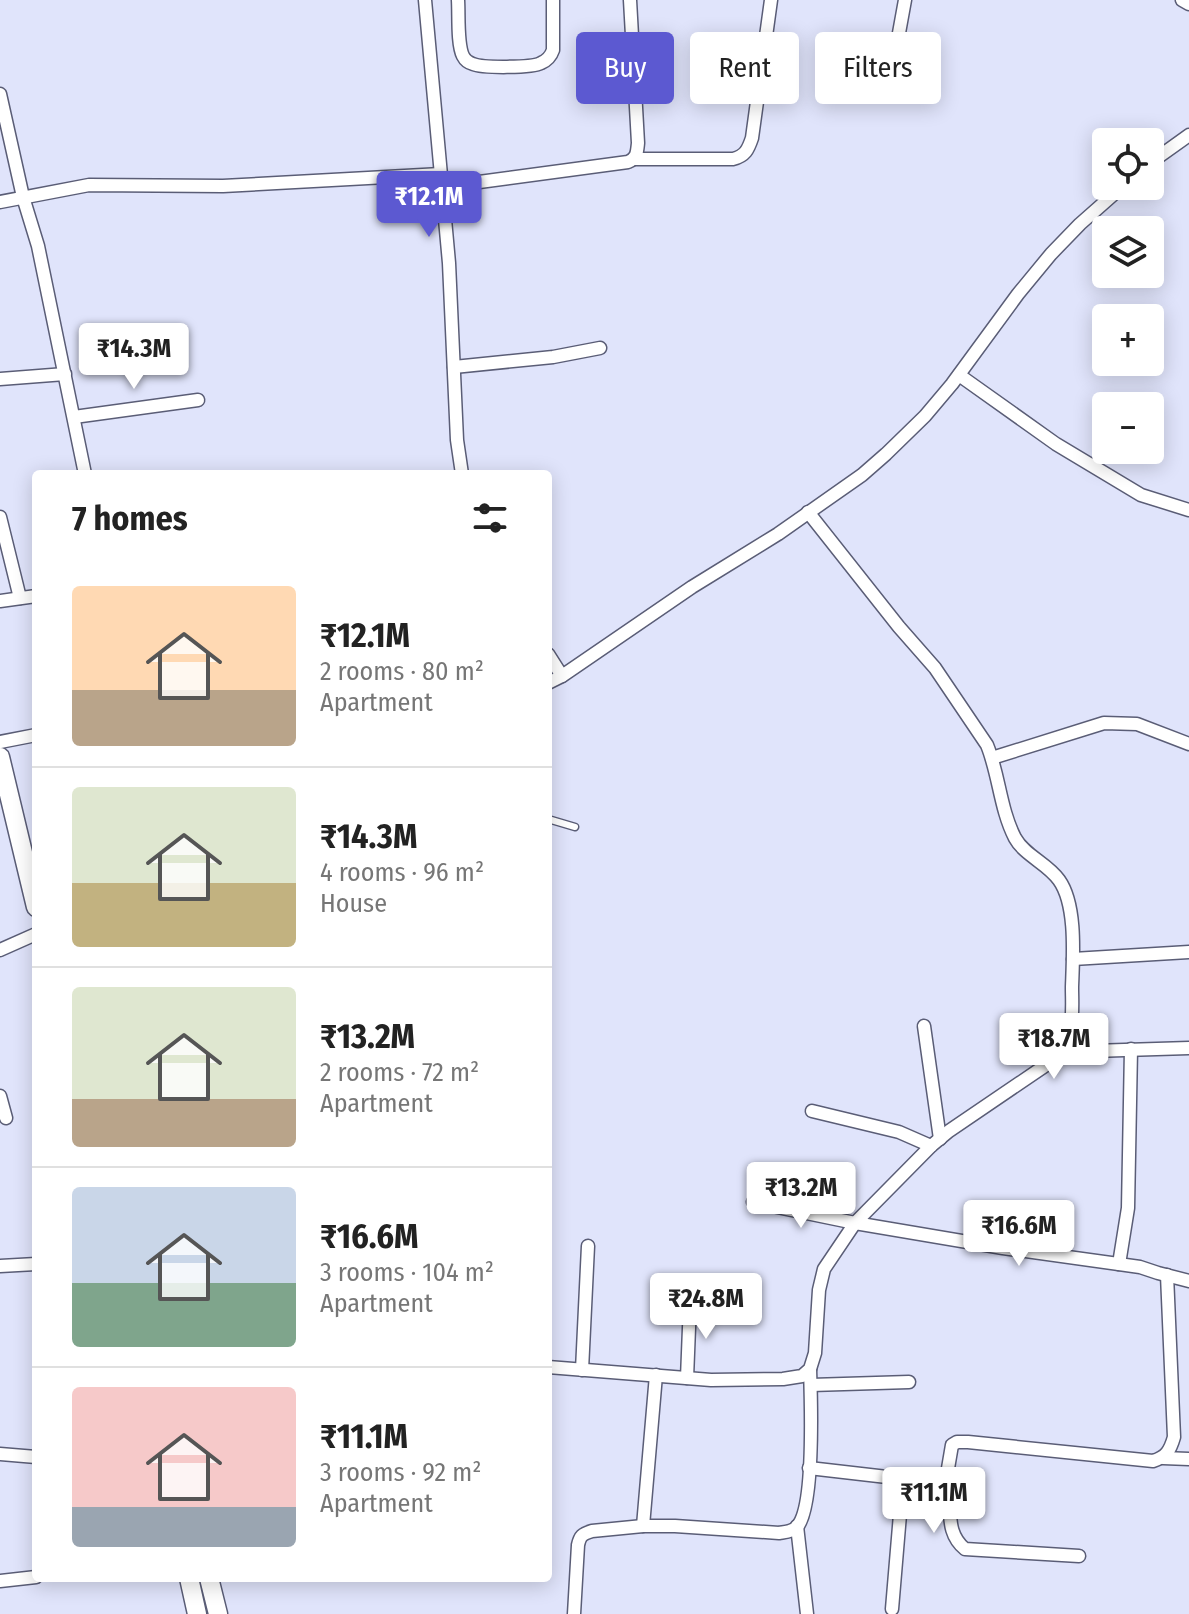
<!DOCTYPE html>
<meta charset="utf-8">
<style>
body{margin:0;font-family:"Fira Sans Condensed",sans-serif;background:#f6f6f6;color:#222;height:100vh;display:flex;flex-direction:column;font-size:30px;white-space:nowrap}
*{box-sizing:border-box;margin:0}
p{font-size:26px;color:#767676}
.icon{flex:none;width:44px;height:44px;fill:none;stroke:currentColor;stroke-width:2;stroke-linecap:round;stroke-linejoin:round}
.map{position:relative;flex:1;overflow:hidden}
.side{position:absolute;left:32px;top:470px;width:520px;height:1112px;display:flex;flex-direction:column;background:#fff;border-radius:8px;box-shadow:0 4px 20px #0003}
.side>*{flex:none}
.top-card{position:absolute;left:576px;top:32px;width:492px;height:72px;display:flex;gap:16px}
.tools{position:absolute;left:1092px;top:128px;display:grid;gap:16px}
.tools a{display:grid;place-items:center;width:72px;height:72px;border-radius:8px;background:#fff;box-shadow:0 4px 20px #0003;font-size:40px}
.price{position:absolute;translate:-50% -68px;padding:0 18px;border-radius:8px;background:#fff;color:#222;font-size:26px;line-height:52px;filter:drop-shadow(0 2px 4px #0008)}
.price::after{content:'';position:absolute;left:50%;top:48px;width:24px;height:18px;margin-left:-12px;background:inherit;clip-path:polygon(0 0,100% 0,50% 100%)}
.price.active{background:#5c59d1;color:#fff}
ul{padding:0;list-style:none}
li{display:flex;align-items:center;gap:24px;height:200px;padding:0 40px}
li+li{border-top:2px solid #e0e0e0}
li span{display:grid;place-items:center;flex:none;width:224px;height:160px;border-radius:8px;color:#555}
li>.icon{margin-inline-start:auto}
span .icon{width:96px;height:96px;fill:#fffc;stroke-width:1}
li b{font-size:34px}
h2{display:flex;justify-content:space-between;align-items:center;height:96px;padding:0 40px;font-size:34px}
.pill{padding:0 28px;border-radius:8px;background:#fff;box-shadow:0 4px 20px #0003;font-size:28px;line-height:72px}
.pill.active{background:#5c59d1;color:#fff}
.map>svg:first-child{display:block}
.lines{fill:none;stroke-linecap:round;stroke-linejoin:round}
.service-casing{stroke:#5a5d76;stroke-width:9}
.minor-casing{stroke:#5a5d76;stroke-width:15}
.primary-casing{stroke:#5a5d76;stroke-width:21}
.service{stroke:#fff;stroke-width:6}
.minor{stroke:#fff;stroke-width:12}
.primary{stroke:#fff;stroke-width:18}
</style>
<div class="map">
<svg width="1189" height="1614" viewBox="0 0 1189 1614">
<rect width="100%" height="100%" fill="#e0e4fb"/>
<g class="lines">
<defs>
<path id="service" d="M548,819l27,8"/>
<g id="minor">
<path d="M425,0l24,263 8,177 5,34"/>
<path d="M458,0c1,15 -1,44 5,56 2,4 6,7 10,8 9,4 59,4 68,-1 7,-3 10,-7 12,-13v-50"/>
<path d="M1182,0l7,4"/>
<path d="M891,77l14,-77"/>
<path d="M0,94l23,103 15,49 47,228"/>
<path d="M634,159h99c12,-3 15,-9 19,-21l19,-138"/>
<path d="M1150,163l39,-28"/>
<path d="M442,187l186,-25c9,-4 9,-9 10,-19l-8,-143"/>
<path d="M0,202l89,-17 134,1 218,-12"/>
<path d="M454,367l99,-10 47,-9"/>
<path d="M959,375l97,69 85,51 48,15"/>
<path d="M0,379l65,-5"/>
<path d="M74,417l124,-17"/>
<path d="M0,517l20,81"/>
<path d="M0,601l36,-5"/>
<path d="M548,654l14,22"/>
<path d="M548,683l14,-7 130,-89 86,-53 84,-59 24,-21 39,-38 27,-32 66,-90 33,-40 29,-30 43,-38"/>
<path d="M0,742l36,-7"/>
<path d="M992,758l112,-35 33,1 52,20"/>
<path d="M0,950l36,-16"/>
<path d="M1073,959l116,-7"/>
<path d="M924,1026l16,113"/>
<path d="M1060,1052l129,-4"/>
<path d="M0,1096l6,22"/>
<path d="M812,1111l87,21 32,14"/>
<path d="M753,1202l102,21 148,25 137,19 18,6 31,8"/>
<path d="M1119,1264l9,-56 3,-159"/>
<path d="M0,1266l36,-2"/>
<path d="M548,1367l163,13 72,-1 19,-3 8,-7 5,-16 4,-63 5,-21 31,-46 76,-77 18,-15 103,-70c10,-11 16,-23 19,-37 2,-12 1,-25 1,-37 1,-30 5,-82 -13,-107 -12,-17 -34,-24 -44,-42 -15,-29 -16,-64 -28,-93l-52,-77 -36,-41 -91,-115"/>
<path d="M582,1370l6,-124"/>
<path d="M687,1378l3,-75"/>
<path d="M811,1385l98,-3"/>
<path d="M0,1454l36,3"/>
<path d="M1163,1458l26,1"/>
<path d="M809,1468l130,15c20,11 0,45 26,66l114,7"/>
<path d="M945,1486l7,-41 5,-3h11l185,19c13,-4 17,-10 21,-24l-7,-162"/>
<path d="M643,1526l13,-151"/>
<path d="M797,1526l10,88"/>
<path d="M0,1581l36,-4"/>
<path d="M892,1609l11,-130"/>
<path d="M574,1614l4,-69c2,-9 4,-11 14,-14l51,-5h32l104,7c6,-1 13,-1 18,-6 18,-20 14,-129 13,-158"/>
</g>
<g id="primary">
<path d="M0,757l36,150"/>
<path d="M189,1578l8,36"/>
<path d="M209,1578l9,36"/>
</g>
</defs>
<use href="#service" class="service-casing"/>
<use href="#minor" class="minor-casing"/>
<use href="#primary" class="primary-casing"/>
<use href="#service" class="service"/>
<use href="#minor" class="minor"/>
<use href="#primary" class="primary"/>
</g>
</svg>
<div class="tools">
<a><svg class="icon" aria-label="locate" viewBox="0 0 24 24"><circle cx="12" cy="12" r="6"/><path d="M12 2v4M12 18v4M2 12h4M18 12h4"/></svg></a>
<a><svg class="icon" aria-label="layers" viewBox="0 0 24 24"><path d="M12 4l9 5-9 5-9-5zM3 14l9 5 9-5"/></svg></a>
<a>+</a>
<a>−</a>
</div>
<b class="price active" style="left:429px;top:239px">₹12.1M</b>
<b class="price" style="left:134px;top:391px">₹14.3M</b>
<b class="price" style="left:1054px;top:1081px">₹18.7M</b>
<b class="price" style="left:801px;top:1230px">₹13.2M</b>
<b class="price" style="left:1019px;top:1268px">₹16.6M</b>
<b class="price" style="left:706px;top:1341px">₹24.8M</b>
<b class="price" style="left:934px;top:1535px">₹11.1M</b>
<div class="top-card">
<a class="pill active">Buy</a>
<a class="pill">Rent</a>
<a class="pill">Filters</a>
</div>
<section class="side">
<h2>7 homes<svg class="icon" aria-label="filters" viewBox="0 0 24 24"><path d="M4 7h16M4 17h16"/><circle cx="9" cy="7" r="2"/><circle cx="15" cy="17" r="2"/></svg></h2>
<ul>
<li><span style="background:linear-gradient(#ffd9b3 65%,#b9a48a 0)"><svg class="icon" aria-label="home" viewBox="0 0 24 24"><path d="M3 11l9-7 9 7M6 9v11h12V9"/></svg></span><div><b>₹12.1M</b><p>2 rooms · 80 m²</p><p>Apartment</p></div></li>
<li><span style="background:linear-gradient(#dfe7d0 60%,#c2b280 0)"><svg class="icon" aria-label="home" viewBox="0 0 24 24"><path d="M3 11l9-7 9 7M6 9v11h12V9"/></svg></span><div><b>₹14.3M</b><p>4 rooms · 96 m²</p><p>House</p></div></li>
<li><span style="background:linear-gradient(#dfe7d0 70%,#b9a48a 0)"><svg class="icon" aria-label="home" viewBox="0 0 24 24"><path d="M3 11l9-7 9 7M6 9v11h12V9"/></svg></span><div><b>₹13.2M</b><p>2 rooms · 72 m²</p><p>Apartment</p></div></li>
<li><span style="background:linear-gradient(#c9d6e8 60%,#7fa58c 0)"><svg class="icon" aria-label="home" viewBox="0 0 24 24"><path d="M3 11l9-7 9 7M6 9v11h12V9"/></svg></span><div><b>₹16.6M</b><p>3 rooms · 104 m²</p><p>Apartment</p></div></li>
<li><span style="background:linear-gradient(#f6c9c9 75%,#9aa5b1 0)"><svg class="icon" aria-label="home" viewBox="0 0 24 24"><path d="M3 11l9-7 9 7M6 9v11h12V9"/></svg></span><div><b>₹11.1M</b><p>3 rooms · 92 m²</p><p>Apartment</p></div></li>
</ul>
</section>
</div>
